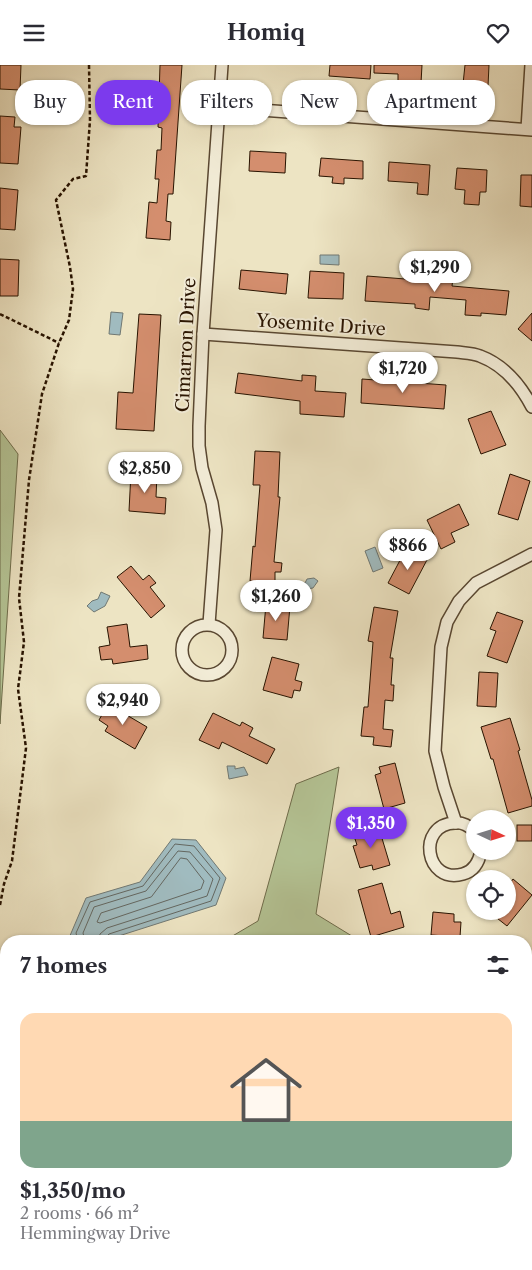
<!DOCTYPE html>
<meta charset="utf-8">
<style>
body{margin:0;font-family:"Libre Caslon Text",serif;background:#f7f7f7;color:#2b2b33;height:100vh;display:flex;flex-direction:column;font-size:19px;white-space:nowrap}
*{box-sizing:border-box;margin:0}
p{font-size:16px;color:#7c7c81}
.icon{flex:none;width:28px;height:28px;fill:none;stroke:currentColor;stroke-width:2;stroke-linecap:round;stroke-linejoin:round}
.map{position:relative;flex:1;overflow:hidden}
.panel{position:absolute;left:0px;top:870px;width:532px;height:335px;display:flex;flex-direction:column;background:#fff;border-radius:20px 20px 0 0;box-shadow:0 1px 4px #0004}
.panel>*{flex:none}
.banner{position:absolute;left:15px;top:15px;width:502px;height:45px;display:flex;gap:10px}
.needle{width:32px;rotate:94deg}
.buttons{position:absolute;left:466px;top:745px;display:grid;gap:10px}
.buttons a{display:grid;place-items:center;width:50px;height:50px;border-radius:50%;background:#fff;box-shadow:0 1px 4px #0004;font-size:25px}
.price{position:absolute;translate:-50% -42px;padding:0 11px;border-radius:18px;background:#fff;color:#222;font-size:16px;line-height:32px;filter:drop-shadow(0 1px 2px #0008)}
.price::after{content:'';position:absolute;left:50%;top:30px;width:15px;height:11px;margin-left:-8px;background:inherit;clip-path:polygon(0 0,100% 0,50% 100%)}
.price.current{background:#7c3aed;color:#fff}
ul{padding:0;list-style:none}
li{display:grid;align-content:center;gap:10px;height:265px;padding:0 20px}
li+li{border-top:1px solid #e1e1e2}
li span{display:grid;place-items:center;height:155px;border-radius:15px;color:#555}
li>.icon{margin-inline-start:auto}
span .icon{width:90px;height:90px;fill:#fffc;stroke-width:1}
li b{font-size:21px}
h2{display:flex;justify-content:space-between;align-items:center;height:60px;padding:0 20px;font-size:21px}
.pill{padding:0 18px;border-radius:20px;background:#fff;box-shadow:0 1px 4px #0004;font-size:18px;line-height:45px}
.pill.current{background:#7c3aed;color:#fff}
header{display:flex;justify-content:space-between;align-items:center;height:65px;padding:0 20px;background:#fff;font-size:22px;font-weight:700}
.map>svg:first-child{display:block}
.green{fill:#b5c596;stroke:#6e6c4b}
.water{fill:#a0bbbf;stroke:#707873}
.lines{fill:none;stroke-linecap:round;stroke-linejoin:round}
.shore{stroke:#646760;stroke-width:1}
.building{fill:#d48e6e;stroke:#281300}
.street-casing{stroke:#594731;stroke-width:14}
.path{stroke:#281300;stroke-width:2.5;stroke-dasharray:4 2.5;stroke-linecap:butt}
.street{stroke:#f3edd8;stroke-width:11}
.labels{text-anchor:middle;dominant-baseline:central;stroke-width:4;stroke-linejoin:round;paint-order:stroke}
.street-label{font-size:18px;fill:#281300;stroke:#f3edd8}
</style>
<header><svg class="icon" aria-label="menu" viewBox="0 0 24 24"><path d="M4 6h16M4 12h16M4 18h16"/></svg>Homiq<svg class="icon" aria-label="heart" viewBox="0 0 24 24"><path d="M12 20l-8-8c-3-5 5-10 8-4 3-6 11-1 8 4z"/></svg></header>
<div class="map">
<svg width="532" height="1205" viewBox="0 0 532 1205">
<rect width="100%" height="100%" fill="#ede4c3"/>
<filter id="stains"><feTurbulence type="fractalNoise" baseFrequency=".004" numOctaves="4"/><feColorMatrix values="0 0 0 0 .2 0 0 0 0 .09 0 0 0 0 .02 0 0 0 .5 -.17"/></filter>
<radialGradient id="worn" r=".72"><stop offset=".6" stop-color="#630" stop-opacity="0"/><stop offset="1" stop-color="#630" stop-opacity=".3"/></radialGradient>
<g class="green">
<path d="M0,365l18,24 -18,270z"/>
<path d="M339,702l-23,147 44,27h-136l34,-20 38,-137z"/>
</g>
<g class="water">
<path d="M320,190h19v10l-19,-1z"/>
<path d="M111,247l12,1 -3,22 -11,-1z"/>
<path d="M375,482l8,21 -10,4 -8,-21z"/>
<path d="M314,513l4,3 -5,7 -6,1 -4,5 -7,-3 -1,-5 5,-4 5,1 2,-4z"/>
<path d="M101,527l9,4 -5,10 -11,6 -7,-6 5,-5 6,-2z"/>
<path d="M227,701h8v3l9,-2 4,8 -19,4z"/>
<path d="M172,774l24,1 30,38 -10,27 -113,36h-24l-10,-3 17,-40 54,-16z"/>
</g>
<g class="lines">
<g class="shore">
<path d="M181,793l6,1 17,22 -3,8 -101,34 -3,-1 4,-9 50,-16z"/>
<path d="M78,876l-2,-8 14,-31 53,-16 32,-42 19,2 26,32 -9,23 -102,33 -3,3 -1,4"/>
<path d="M85,876l-2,-8 11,-26 52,-16 32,-40 12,1 23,27 -6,17 -100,32 -7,6 -1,7"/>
</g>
</g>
<g class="building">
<path d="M0,0h21l-1,25 -20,-1z"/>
<path d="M160,0h22l-9,129h-5l-2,27 5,1 -1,18 -24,-2 3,-36 8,1 2,-24h-4l2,-29h4l1,-22 -4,-1z"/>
<path d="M330,0h41l-1,14 -41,-3z"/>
<path d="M374,0h48l-1,18 -23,-2v-7l-24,-1z"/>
<path d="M465,0h24l-1,21 -25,-2z"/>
<path d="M0,51l15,1 -1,10h7l-3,37 -18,-1z"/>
<path d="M250,86l36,2 -1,20 -36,-2z"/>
<path d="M321,93l42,3v18l-19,-1v6l-12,-1 1,-6 -14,-1z"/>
<path d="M389,97l41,3 -2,30 -11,-1 1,-11 -30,-2z"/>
<path d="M457,103l30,2 -1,22h-6l-1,13 -15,-1 1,-14 -10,-1z"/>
<path d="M521,110h11v32l-12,-1z"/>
<path d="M0,123l18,2 -3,40 -15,-1z"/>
<path d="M0,194l19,1 -1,36h-18z"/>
<path d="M419,203l11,2v6l23,2 -1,8 57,5 -3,24 -25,-2v3l-16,-1 1,-15 -36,-3 -1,13 -14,-2v-4l-50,-3 2,-25 51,4z"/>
<path d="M241,205l47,4 -2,20 -47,-5z"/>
<path d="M310,206l34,2 -1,26 -35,-1z"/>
<path d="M532,248v28l-14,-12z"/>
<path d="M139,249l22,1 -7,116 -38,-2 2,-37 15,1z"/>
<path d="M238,308l64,8v-6l14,1 -1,15 31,2 -2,24 -44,-3v-13l-65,-8z"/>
<path d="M362,314l84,6 -2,24 -83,-6z"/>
<path d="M491,346l15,34 -25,9 -13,-35z"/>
<path d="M255,386l25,1 -2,45h2l-6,65 8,1 -1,9h-6v11l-25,-2 3,-35 2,1 5,-62h-7z"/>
<path d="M131,407l26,2 -1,23 10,1 -1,16 -36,-3z"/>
<path d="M510,409l20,7 -12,39 -20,-6z"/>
<path d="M459,439l10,21 -18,8 4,9 -14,7 -14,-29z"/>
<path d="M407,482l21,11 -19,36 -21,-11z"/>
<path d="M131,501l12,14 6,-5 7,8 -6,4 15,19 -14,12 -34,-41z"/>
<path d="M266,539l24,2 -3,34 -24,-2z"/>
<path d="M374,542l24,4 -8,47h3l-2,27h3l-1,16 -8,-1 -2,29 10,1 -2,17 -18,-2 1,-8 -13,-1 3,-29h4l5,-65 -5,-1z"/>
<path d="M497,547l26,9 -16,42 -20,-7 9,-25 -6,-2z"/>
<path d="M127,559l3,23 17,-2 1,14 -35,5 -1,-5 -11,1 -2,-13 11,-2 -3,-18z"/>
<path d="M272,592l27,7 -4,16 7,2 -2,9 -6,-1 -2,8 -29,-8z"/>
<path d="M479,607l19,1 -2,34 -19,-1z"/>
<path d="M108,639l39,23 -12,22 -30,-18 3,-5 -9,-6z"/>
<path d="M213,648l27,13 2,-4 11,6 -4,8 26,13 -8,15 -45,-22 -3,7 -20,-9z"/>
<path d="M510,653l10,32 -2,1 14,49v6l-24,7 -15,-54h-2l-10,-32z"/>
<path d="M395,698l10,40 -21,6 -9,-34 6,-2 -2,-6z"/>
<path d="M378,760l12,40 -17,5 -1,-5 -12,3 -7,-22 4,-1 -4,-12z"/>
<rect x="517" y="760" width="15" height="16"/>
<path d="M513,814l19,16 -25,31 -19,-15h20v-25z"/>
<path d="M382,818l9,31 9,-3 4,16 -33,10 -13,-47z"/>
<path d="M433,847l21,2v8h7l-1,15 -29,-2z"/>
</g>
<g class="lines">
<defs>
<g id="street">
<path d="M219,42l313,23"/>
<path d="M527,64l4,-64"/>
<path d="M203,269l254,18c7,1 16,1 23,4 24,9 40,28 52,51"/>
<path d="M209,559l7,-94 -4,-27 -10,-35 -3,-22v-20l4,-92 19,-269"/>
<circle cx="207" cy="585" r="25"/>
<path d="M456,758l-12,-36 -9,-36 6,-104 6,-25 12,-21 17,-18 56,-29"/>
<path d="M475,767c-5,-6 -13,-10 -20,-9 -39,1 -30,62 8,51 11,-3 16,-12 18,-23"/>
<path d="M526,995l6,-2"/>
<path d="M0,1117h6"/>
<path d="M187,1205v-6"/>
</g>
</defs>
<use href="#street" class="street-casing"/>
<g class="path">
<path d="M0,249l59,29"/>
<path d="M0,840l4,-21 8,-23 14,-113 -8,-59 6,-47 -5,-44 10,-118 13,-86 17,-51 10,-23 4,-31 -3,-22 -14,-67 17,-21 13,-3 4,-56 -1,-55"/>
<path d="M0,909l6,7"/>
</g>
<use href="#street" class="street"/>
</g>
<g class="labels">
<g class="street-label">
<text transform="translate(321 260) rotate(4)">Yosemite Drive</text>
<text transform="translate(186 280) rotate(-87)">Cimarron Drive</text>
</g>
</g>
<rect width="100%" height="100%" filter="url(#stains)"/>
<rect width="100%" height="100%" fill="url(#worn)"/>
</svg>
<div class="buttons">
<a><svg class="needle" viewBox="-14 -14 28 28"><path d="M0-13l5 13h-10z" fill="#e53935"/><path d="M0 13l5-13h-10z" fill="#7c7c81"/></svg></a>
<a><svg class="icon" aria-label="locate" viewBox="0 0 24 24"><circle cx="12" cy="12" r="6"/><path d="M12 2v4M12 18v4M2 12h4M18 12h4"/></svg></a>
</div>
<b class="price" style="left:435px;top:228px">$1,290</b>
<b class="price" style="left:403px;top:329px">$1,720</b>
<b class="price" style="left:145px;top:429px">$2,850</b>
<b class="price" style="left:408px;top:506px">$866</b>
<b class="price" style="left:276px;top:557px">$1,260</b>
<b class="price" style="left:123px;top:661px">$2,940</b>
<b class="price current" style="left:371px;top:784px">$1,350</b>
<div class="banner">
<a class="pill">Buy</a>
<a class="pill current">Rent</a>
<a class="pill">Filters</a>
<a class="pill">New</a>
<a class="pill">Apartment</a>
</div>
<section class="panel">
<h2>7 homes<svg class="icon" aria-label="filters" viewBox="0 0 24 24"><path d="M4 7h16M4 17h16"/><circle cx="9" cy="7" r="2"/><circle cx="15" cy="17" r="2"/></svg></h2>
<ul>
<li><span style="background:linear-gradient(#ffd9b3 70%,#7fa58c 0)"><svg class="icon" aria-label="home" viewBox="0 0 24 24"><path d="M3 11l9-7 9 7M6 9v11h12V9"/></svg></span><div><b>$1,350/mo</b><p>2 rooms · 66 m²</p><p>Hemmingway Drive</p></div></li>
</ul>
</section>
</div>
